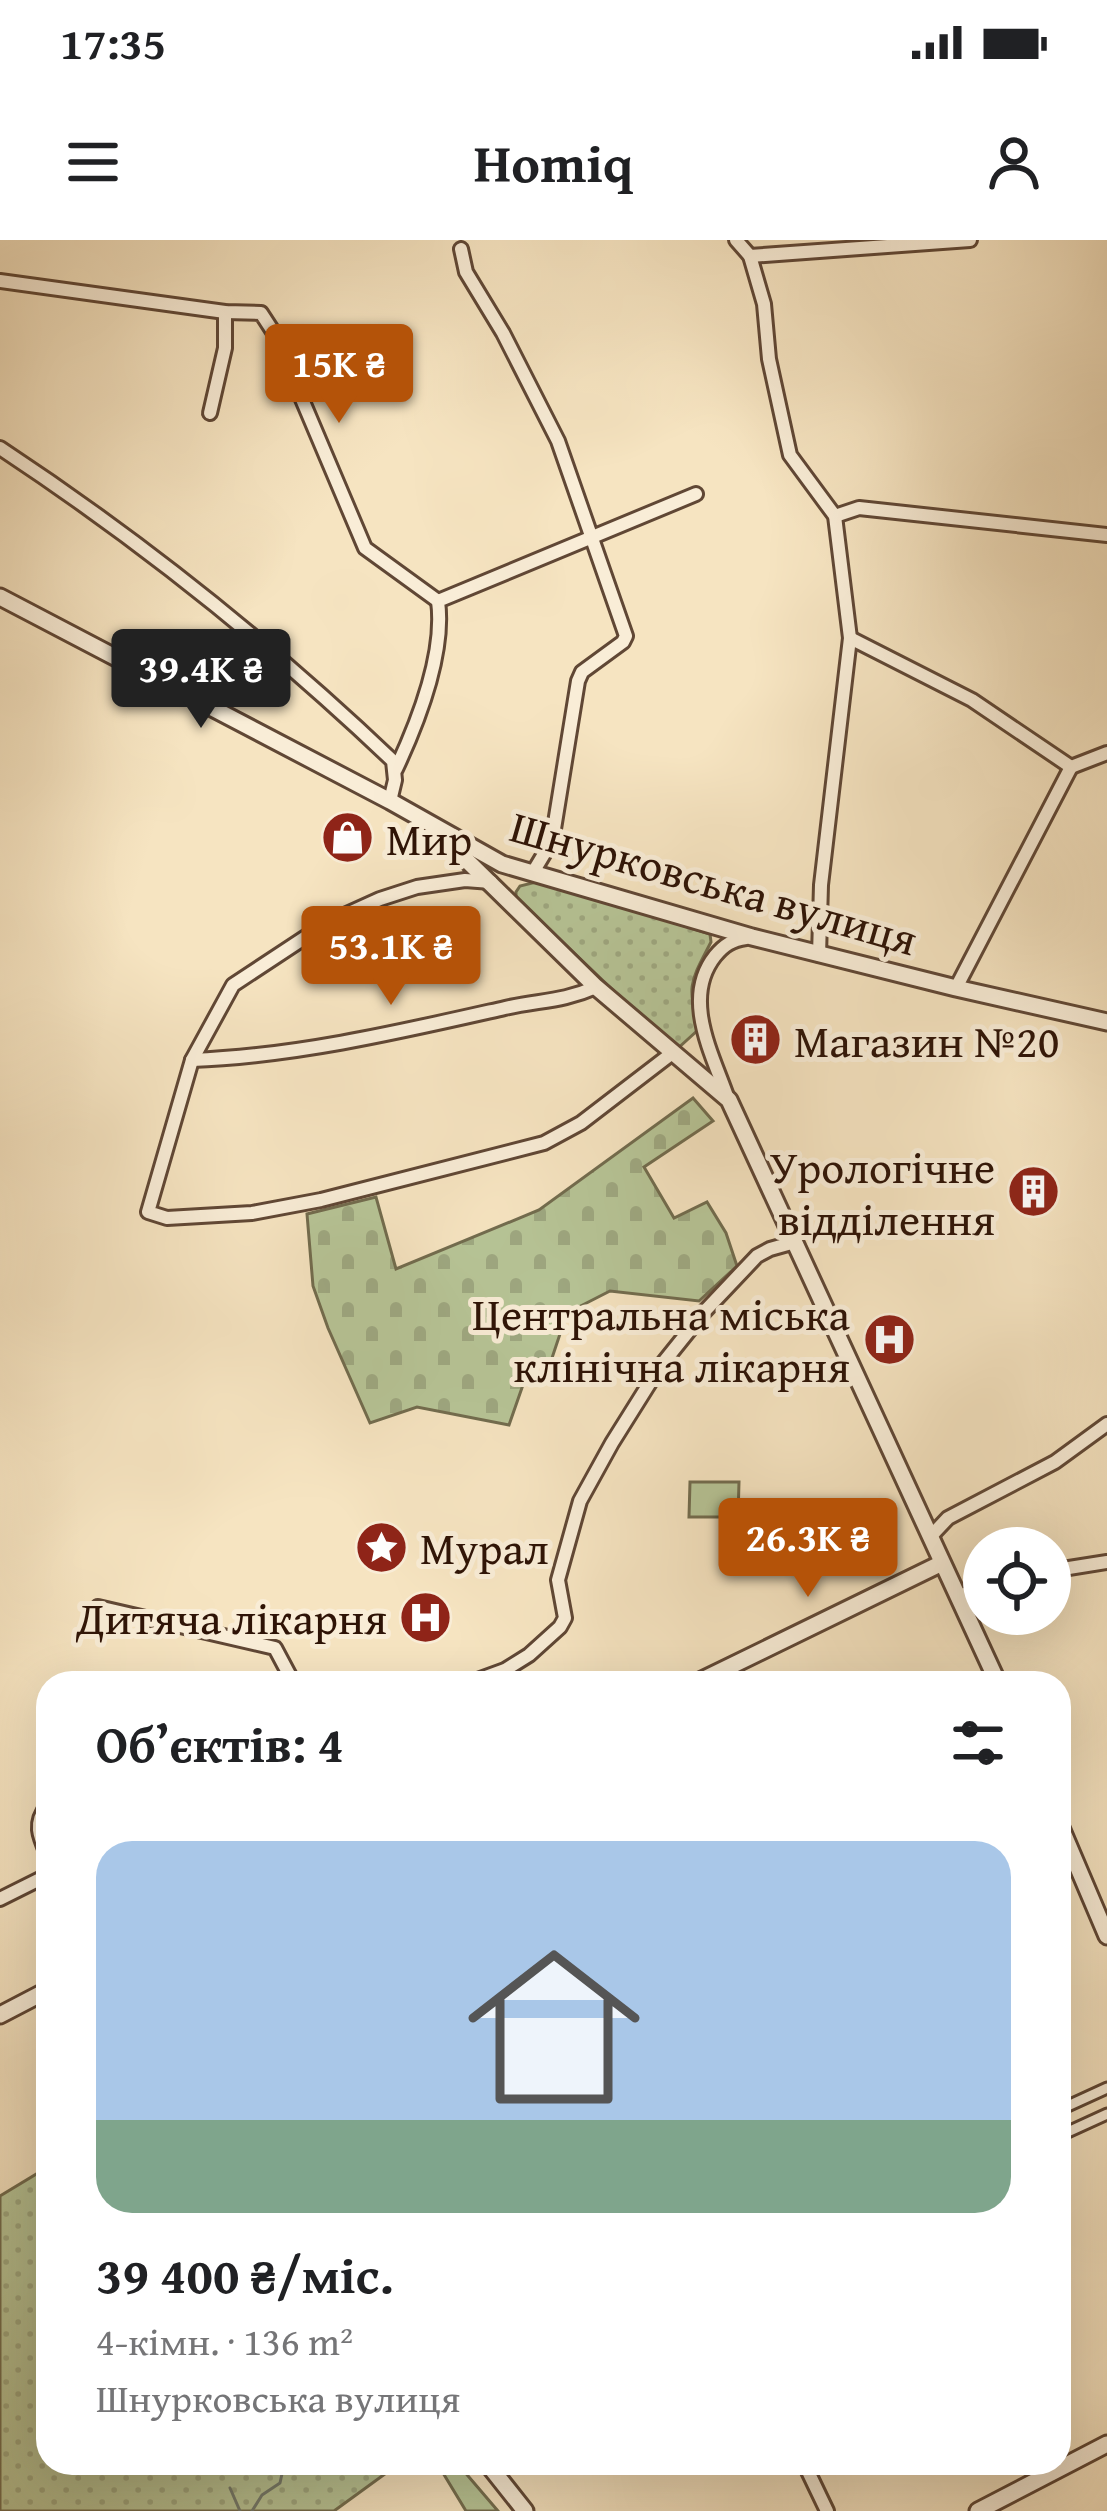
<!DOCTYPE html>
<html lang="uk">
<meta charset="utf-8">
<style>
body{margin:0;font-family:"Gentium Book Plus",serif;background:#f6f6f6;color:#202124;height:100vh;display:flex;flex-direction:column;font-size:45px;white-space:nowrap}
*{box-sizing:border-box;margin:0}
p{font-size:39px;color:#757577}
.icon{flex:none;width:66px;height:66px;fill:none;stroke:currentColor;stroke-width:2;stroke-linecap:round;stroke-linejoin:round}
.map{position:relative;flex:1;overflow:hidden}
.panel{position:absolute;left:36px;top:1431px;width:1035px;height:804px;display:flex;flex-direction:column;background:#fff;border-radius:36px;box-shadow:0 12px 48px #0002}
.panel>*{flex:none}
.buttons{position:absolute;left:963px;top:1287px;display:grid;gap:24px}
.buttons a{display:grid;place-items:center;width:108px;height:108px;border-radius:50%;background:#fff;box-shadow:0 12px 48px #0002;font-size:60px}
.price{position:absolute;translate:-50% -102px;padding:0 27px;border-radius:12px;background:#b45309;color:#fff;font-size:39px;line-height:78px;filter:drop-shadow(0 3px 6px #0008)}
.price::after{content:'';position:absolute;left:50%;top:72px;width:36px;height:27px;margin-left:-18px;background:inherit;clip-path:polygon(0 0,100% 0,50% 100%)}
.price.selected{background:#222;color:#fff}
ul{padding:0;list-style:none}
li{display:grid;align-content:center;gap:24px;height:636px;padding:0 60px}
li+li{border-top:3px solid #e0e0e0}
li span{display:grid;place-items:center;height:372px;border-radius:36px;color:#555}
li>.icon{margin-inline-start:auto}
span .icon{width:216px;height:216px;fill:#fffc;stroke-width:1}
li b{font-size:51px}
h2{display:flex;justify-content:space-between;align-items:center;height:144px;padding:0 60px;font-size:51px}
.status{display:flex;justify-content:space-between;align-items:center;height:84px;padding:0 60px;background:#fff;direction:ltr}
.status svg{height:33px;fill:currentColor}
header{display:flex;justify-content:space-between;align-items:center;height:156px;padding:0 60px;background:#fff;font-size:54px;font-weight:700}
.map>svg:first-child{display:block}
.grass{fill:#b7c597;stroke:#726c4e;stroke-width:3}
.cemetery{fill:url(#cemetery-stones);stroke:#726c4e;stroke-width:3}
.park{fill:url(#park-dots);stroke:#726c4e;stroke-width:3}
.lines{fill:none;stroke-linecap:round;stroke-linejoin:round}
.stream{stroke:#717a6e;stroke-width:3}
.pedestrian-casing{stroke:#604735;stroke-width:15}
.minor-casing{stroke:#604735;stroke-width:18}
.tertiary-casing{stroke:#604735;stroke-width:21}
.pedestrian{stroke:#f9edd7;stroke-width:9}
.minor{stroke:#f9edd7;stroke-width:12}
.tertiary{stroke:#f9edd7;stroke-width:15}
.labels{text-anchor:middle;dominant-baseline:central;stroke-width:10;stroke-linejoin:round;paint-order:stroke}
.poi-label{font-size:45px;fill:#2e1306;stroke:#f9edd7;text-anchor:start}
.street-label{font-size:45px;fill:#2e1306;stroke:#f9edd7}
</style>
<div class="status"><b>17:35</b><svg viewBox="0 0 49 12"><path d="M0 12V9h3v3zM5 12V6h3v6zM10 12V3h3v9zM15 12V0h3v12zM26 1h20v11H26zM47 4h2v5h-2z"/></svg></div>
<header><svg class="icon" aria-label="menu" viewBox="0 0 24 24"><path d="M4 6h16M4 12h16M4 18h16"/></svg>Homiq<svg class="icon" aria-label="person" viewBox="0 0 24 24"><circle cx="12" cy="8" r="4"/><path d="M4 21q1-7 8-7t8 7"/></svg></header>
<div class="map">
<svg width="1107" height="2271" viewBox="0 0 1107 2271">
<defs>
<pattern id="cemetery-stones" width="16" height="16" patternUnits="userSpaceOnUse" patternTransform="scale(3)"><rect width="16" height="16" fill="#b7c597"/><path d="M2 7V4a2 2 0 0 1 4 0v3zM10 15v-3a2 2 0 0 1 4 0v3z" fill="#9ea881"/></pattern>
<pattern id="park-dots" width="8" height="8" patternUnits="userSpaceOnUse" patternTransform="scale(3)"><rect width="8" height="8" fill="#b7c597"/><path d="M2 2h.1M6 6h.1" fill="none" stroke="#9ea881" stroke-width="1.8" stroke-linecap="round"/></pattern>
</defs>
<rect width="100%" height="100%" fill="#f6e4c1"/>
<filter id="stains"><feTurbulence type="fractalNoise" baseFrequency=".00167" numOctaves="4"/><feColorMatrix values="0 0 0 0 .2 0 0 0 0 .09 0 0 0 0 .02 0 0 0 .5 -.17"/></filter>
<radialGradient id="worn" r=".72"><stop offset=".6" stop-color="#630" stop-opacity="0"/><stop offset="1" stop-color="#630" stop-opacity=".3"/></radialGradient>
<g class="grass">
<path d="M690,1242h49l-1,35h-49z"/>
<path d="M437,2223h20l41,48h-32z"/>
</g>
<path class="cemetery" d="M693,858l20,23 -69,46 30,51 33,-16 19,31 11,33 -38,35 -89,-10 -43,22 -17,51 -18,-5 -23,66 -92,-18 -47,16 -42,-95 -15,-42 -6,-72 69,-17 20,72 143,-59z"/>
<g class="park">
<path d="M540,641l170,53 1,8c-20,39 -25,43 -12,87l-23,21 -160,-152v-6l4,-6z"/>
<path d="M48,1927v296h352l-66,48h-334v-315z"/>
</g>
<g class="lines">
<g class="stream">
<path d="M219,2223l2,4"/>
<path d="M230,2248l10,23"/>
<path d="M252,2271l10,-16 18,-12 3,-14"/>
</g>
<defs>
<g id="pedestrian">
<path d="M1059,1870l48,-22"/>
<path d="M1059,1896l48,-22"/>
</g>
<g id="minor">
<path d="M736,0l14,16 14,48 5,55 21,96 45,61 15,122 -29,247 -2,70"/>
<path d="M461,9l5,23 37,61 55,108 68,195 -3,6 -41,30 -4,9 -24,148 -4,15 -15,25 3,6"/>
<path d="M750,16l220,-16"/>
<path d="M0,41l225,31 36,1 13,20 91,215 73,53"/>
<path d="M210,173l15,-65v-36"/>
<path d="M0,208c141,93 271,197 393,313l2,19 -5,21"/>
<path d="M835,276l24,-8 248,27"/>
<path d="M850,398l122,62 99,67 36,-14"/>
<path d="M396,529c22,-47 49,-117 42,-168l258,-107"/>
<path d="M491,642l-26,-2 -48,7 -37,12 -53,24 -94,62 -41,75 -44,152 19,6 85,-5 69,-13 223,-57 37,-20 90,-69"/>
<path d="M956,748l115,-221"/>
<path d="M192,820c105,-4 211,-29 313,-52 34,-8 57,-6 91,-21"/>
<path d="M728,859c-15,-44 -47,-100 -13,-143 9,-11 17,-16 31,-18"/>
<path d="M930,1297l18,-19 107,-56 52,-38"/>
<path d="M1050,1331l57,-9"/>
<path d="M957,1356l27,-7"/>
<path d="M98,1367l177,41 16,30"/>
<path d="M476,1443l-1,-2 30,-11 24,-15 31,-28 5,-9 -7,-38 22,-79 32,-58 47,-75 45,-56 53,-56 13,-7 25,-7"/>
<path d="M48,1565c-15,18 -9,31 0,51"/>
<path d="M0,1659l48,-24"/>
<path d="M804,2223l23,48"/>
</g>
<g id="tertiary">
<path d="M0,357l390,204 112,63 250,73 204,51 151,34"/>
<path d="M447,601l149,146 133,113 269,583"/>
<path d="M696,1443l246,-120"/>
<path d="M1059,1583l48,113"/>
<path d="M0,1775l48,-25"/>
<path d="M487,2223l38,48"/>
<path d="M978,2271l129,-67"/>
</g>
</defs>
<use href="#pedestrian" class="pedestrian-casing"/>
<use href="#minor" class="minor-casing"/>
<use href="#tertiary" class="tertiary-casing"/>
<use href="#pedestrian" class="pedestrian"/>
<use href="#minor" class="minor"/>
<use href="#tertiary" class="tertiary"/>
</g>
<defs>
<symbol id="shop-disc" viewBox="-11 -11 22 22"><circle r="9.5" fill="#8f2418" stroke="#f9edd7"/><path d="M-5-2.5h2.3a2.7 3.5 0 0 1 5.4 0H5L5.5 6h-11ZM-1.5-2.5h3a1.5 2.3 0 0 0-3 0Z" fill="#fff"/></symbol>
<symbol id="building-disc" viewBox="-11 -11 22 22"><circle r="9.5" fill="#8f2418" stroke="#f9edd7"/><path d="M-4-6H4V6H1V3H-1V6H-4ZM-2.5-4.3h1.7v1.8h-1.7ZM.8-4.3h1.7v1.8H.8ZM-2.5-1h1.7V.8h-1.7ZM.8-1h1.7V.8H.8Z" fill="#fff"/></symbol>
<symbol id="hospital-disc" viewBox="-11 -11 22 22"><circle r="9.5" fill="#8f2418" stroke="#f9edd7"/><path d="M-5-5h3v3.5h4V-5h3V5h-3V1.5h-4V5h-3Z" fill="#fff"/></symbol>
<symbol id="sight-disc" viewBox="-11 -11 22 22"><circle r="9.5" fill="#8f2418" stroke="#f9edd7"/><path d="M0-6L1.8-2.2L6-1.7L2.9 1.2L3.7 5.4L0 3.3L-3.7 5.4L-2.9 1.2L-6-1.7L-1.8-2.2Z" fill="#fff"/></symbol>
</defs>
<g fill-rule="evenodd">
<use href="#shop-disc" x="318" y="568" width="59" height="59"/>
<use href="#building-disc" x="726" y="770" width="59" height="59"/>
<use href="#building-disc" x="1004" y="922" width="59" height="59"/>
<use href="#hospital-disc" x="860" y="1070" width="59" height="59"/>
<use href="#sight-disc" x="352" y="1278" width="59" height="59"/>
<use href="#hospital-disc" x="396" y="1348" width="59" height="59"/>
</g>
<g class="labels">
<g class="poi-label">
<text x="386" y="598">Мир</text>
<text x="794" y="800">Магазин №20</text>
<text x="995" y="926" text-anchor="end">Урологічне<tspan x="995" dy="52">відділення</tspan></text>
<text x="850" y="1073" text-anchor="end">Центральна міська<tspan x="850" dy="52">клінічна лікарня</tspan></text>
<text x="420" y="1307">Мурал</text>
<text x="387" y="1377" text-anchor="end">Дитяча лікарня</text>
</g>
<g class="street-label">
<text transform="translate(714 642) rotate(16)">Шнурковська вулиця</text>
</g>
</g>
<rect width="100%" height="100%" filter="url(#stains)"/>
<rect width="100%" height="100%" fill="url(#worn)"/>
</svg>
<div class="buttons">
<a><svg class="icon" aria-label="locate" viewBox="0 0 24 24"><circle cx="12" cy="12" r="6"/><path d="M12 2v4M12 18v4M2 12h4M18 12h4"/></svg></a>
</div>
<b class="price" style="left:339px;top:186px">15K ₴</b>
<b class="price selected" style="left:201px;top:491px">39.4K ₴</b>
<b class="price" style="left:391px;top:768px">53.1K ₴</b>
<b class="price" style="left:808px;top:1360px">26.3K ₴</b>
<section class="panel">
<h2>Об’єктів: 4<svg class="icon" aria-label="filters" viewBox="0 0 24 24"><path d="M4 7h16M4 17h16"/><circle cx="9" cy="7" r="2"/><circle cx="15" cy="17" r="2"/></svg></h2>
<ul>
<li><span style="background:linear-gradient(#a9c7e8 75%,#7fa58c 0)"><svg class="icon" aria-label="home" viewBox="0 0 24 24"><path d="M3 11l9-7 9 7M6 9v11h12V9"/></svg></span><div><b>39 400 ₴/міс.</b><p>4-кімн. · 136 m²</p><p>Шнурковська вулиця</p></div></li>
</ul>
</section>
</div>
